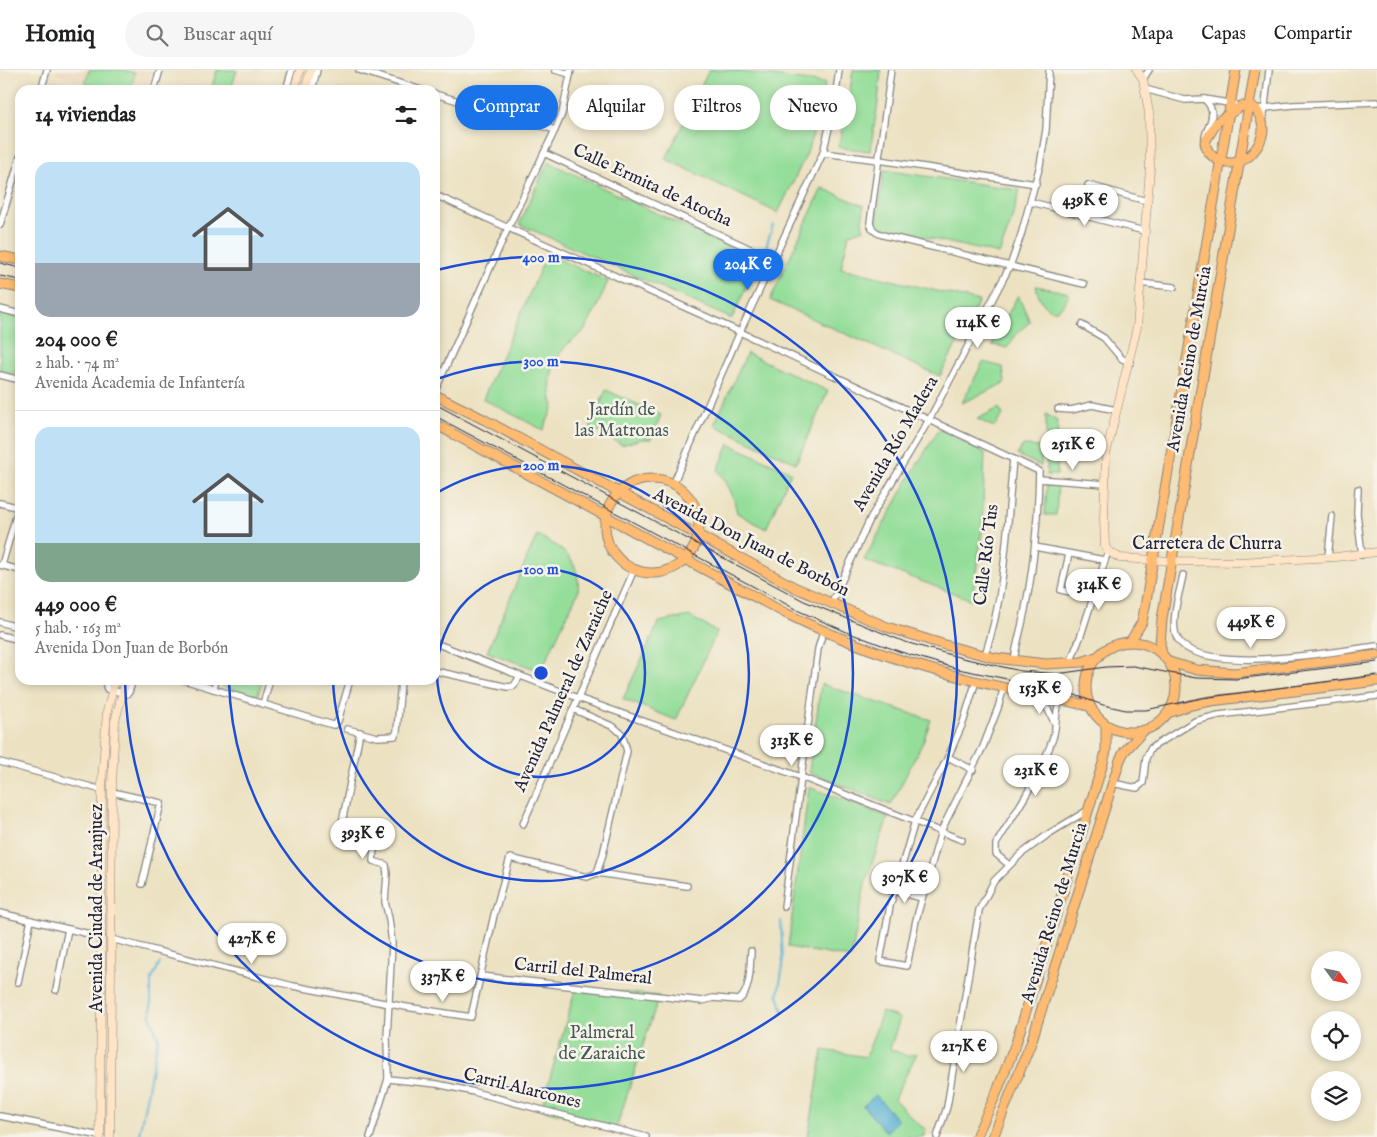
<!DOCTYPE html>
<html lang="es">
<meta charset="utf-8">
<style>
body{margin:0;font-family:"IM FELL English",serif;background:#f6f6f6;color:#202124;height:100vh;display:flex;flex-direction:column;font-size:19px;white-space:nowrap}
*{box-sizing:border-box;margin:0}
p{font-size:16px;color:#757577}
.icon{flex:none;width:28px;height:28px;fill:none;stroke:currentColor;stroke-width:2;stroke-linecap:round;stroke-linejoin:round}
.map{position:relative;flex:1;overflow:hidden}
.details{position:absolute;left:15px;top:15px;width:425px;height:600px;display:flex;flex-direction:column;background:#fff;border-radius:15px;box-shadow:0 2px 8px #0003}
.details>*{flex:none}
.guide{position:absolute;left:455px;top:15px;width:475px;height:45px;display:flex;gap:10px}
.needle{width:32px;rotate:123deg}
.tools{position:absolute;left:1311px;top:881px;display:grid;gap:10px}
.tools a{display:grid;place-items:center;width:50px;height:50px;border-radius:50%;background:#fff;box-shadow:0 2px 8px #0003;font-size:25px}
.price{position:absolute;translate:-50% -42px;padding:0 11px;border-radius:18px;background:#fff;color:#222;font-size:16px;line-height:32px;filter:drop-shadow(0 1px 2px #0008)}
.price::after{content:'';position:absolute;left:50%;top:30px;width:15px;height:11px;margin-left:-8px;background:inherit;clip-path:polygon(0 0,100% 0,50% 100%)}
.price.active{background:#1a73e8;color:#fff}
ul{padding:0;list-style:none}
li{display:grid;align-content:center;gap:10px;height:265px;padding:0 20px}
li+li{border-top:1px solid #e0e0e0}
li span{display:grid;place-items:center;height:155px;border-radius:15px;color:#555}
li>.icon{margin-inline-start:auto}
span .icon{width:90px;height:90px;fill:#fffc;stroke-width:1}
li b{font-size:21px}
h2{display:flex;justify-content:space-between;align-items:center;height:60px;padding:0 20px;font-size:21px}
.chip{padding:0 18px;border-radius:22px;background:#fff;box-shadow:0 2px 8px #0003;font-size:18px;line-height:45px}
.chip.active{background:#1a73e8;color:#fff}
header{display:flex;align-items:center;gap:30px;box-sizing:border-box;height:70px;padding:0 25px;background:#fff;border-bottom:1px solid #e0e0e0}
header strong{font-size:24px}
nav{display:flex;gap:28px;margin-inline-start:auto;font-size:18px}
.search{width:350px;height:45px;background:#f6f6f6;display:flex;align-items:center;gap:12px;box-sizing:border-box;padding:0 18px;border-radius:28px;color:#757577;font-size:19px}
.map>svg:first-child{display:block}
.built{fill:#ecd7ba}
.green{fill:#94de9a;stroke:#5b806a}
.water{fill:#58b1d6;stroke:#3d6a88}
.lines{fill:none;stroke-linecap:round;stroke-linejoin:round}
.stream{stroke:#58b1d6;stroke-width:2}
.street-casing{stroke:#87827e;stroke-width:8}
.secondary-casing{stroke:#87827e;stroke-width:9}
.primary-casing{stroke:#87827e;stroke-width:11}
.street{stroke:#fff;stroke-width:5.5}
.secondary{stroke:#ffe4c6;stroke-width:8}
.primary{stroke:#febb71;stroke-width:9}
.tram{stroke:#22223b;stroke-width:1}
.ring{fill:none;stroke:#1d4ed8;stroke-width:2.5}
.labels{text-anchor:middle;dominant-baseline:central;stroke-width:5;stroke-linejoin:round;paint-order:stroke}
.street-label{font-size:18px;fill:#22223b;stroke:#f7f3e8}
.park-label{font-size:18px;fill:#445a58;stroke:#f7f3e8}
.centre{fill:#1d4ed8;stroke:#f7f3e8;stroke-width:2.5}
.ring-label{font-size:15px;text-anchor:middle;font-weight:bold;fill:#1d4ed8;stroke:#f7f3e8;stroke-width:5;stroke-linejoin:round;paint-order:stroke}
</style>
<header>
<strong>Homiq</strong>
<div class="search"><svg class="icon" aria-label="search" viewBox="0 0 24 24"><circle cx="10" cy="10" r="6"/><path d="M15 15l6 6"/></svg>Buscar aquí</div>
<nav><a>Mapa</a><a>Capas</a><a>Compartir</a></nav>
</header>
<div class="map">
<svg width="1377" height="1067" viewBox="0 0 1377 1067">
<rect width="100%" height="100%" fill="#f7f3e8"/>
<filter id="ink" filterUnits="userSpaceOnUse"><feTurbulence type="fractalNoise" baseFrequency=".02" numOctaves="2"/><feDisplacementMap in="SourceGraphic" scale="10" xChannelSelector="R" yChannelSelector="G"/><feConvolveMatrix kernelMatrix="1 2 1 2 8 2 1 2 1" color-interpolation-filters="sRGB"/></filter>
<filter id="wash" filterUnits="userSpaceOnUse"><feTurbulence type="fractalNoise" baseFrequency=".0096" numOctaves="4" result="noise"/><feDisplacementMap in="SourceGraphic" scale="20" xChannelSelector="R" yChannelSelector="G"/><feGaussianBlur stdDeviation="1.12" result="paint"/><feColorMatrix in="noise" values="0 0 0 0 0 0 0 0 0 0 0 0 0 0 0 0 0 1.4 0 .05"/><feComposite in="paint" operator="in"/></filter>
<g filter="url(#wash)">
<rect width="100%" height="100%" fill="#ece2c2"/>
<path class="built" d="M57,0h95l-6,20h-39l-51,-16z"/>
<g class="green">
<path d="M89,0h35l11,3 -5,17h-21l-24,-7z"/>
<path d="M217,0h20l-6,20h-20z"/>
<path d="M709,0h18l98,13 -6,31 -12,39 -29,60 -112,-54z"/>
<path d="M853,0h28l-3,33 -8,48 -32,-4 10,-43z"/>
<path d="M548,92l210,99 -26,58 -211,-94 -1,-3z"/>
<path d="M884,100l136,20 -10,35 -11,29 -123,-28z"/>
<path d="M822,118l42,18 -2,17 2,6 -15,5 -8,34 138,33 -39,75 -170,-76z"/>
<path d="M547,184l61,27c-7,17 -14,33 -23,49 -4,5 -10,8 -15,12 -18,16 -24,42 -16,64l-11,24 -60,-31z"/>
<path d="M1036,216l33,7c-2,5 -4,11 -8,14 -13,12 -24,-12 -25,-21z"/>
<path d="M1018,225l12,27 -13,11 -10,15 -15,-3z"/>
<path d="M0,243l20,5v46l-4,10 -16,-4z"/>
<path d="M747,283l81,38 -32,72 -82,-38z"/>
<path d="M983,292l20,5 2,16 -43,20z"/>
<path d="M606,320l55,25 -10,24h-10l-19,6 -32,-18z"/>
<path d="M999,338l4,7 -9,12 -17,-8z"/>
<path d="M1046,344l11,7 1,19h-12z"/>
<path d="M939,359l46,24 -3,78 -10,69 -108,-40 48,-87z"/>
<path d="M729,374l62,28 -25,57 -29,-16c-3,-17 -9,-29 -19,-43z"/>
<path d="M1022,376l19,1v19l-24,-11z"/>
<rect x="1047" y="377" width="10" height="28"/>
<path d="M1047,413l11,1 -2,31h-11z"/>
<path d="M537,465c26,13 44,25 41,57l-37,79 -54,-19z"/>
<path d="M689,546l28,16 -41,88 -53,-21 36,-77z"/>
<path d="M223,610h40l-6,17 -35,-11z"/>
<path d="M821,614l110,36 -9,24 -31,61 -82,-33z"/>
<path d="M809,717l79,30 -23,67 -14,74 -63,-11z"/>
<path d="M576,917l83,9 -43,133 -75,-20z"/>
<path d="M882,942l18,6 -10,31 17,7 10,-3 -23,46 22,23 10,8 -3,7h-115l15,-87 43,7z"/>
</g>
<path class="water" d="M876,1025l22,26 -12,11 -23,-26z"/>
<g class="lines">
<g class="stream">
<path d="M764,183l9,-28"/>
<path d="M781,851l2,44 -5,30 5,17"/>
<path d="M139,1065l19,-97 -7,-20v-37l9,-18"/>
</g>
</g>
</g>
<g filter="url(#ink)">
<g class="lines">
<defs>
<g id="street">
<path d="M359,0l62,20"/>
<path d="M555,0l15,4"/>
<path d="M891,0l-21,153c3,12 14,12 25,15l189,46"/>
<path d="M1143,9l6,-9"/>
<path d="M1145,19l40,11 19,-1 30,5"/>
<path d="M41,20l6,-20"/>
<path d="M154,20l6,-20"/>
<path d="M286,20l6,-20"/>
<path d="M312,20l5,-20"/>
<path d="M435,24l120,36"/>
<path d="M1204,29c14,12 6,23 1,37"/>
<path d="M1256,39l37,-4 84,-3"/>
<path d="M1263,53l6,-53"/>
<path d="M544,83l230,107"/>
<path d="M823,83l56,7 157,24"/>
<path d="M1088,115l59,16"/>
<path d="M435,125l305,137 299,139c-1,44 -4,89 -13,133 -3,19 -9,37 -12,56"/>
<path d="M1031,132l113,29"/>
<path d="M0,155l20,-68"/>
<path d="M1140,213l34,4"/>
<path d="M0,239l20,5"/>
<path d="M1082,255l22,13 17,20 9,5"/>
<path d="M0,305l20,5"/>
<path d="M435,321l73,-163 47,-98 7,-16 9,-44"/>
<path d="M1058,339l13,1 21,-5 24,5"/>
<path d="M1039,409l66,5"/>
<path d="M673,414l67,-152 83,-179 11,-46 5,-37"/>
<path d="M1358,419l-1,24 5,42"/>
<path d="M0,433l20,5"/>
<path d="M1035,477l69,13"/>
<path d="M1069,484l-8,36 32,7"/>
<path d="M1328,488l4,-42"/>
<path d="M0,495l20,5"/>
<path d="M2,495l18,-63"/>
<path d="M1183,505c-3,16 -11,40 -8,56 7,50 168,19 202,15"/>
<path d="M831,534l40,-87 58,-97 81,-154 11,-31 19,-70 6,-35 3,-60"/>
<path d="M0,552l20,6"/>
<path d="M0,565l20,5"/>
<path d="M435,573l143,55 223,79 161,63"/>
<path d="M985,585c21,-63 22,-131 28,-196"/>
<path d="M1070,593l11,-28 27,-84"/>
<path d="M435,601l73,16 6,-1 6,-10"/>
<path d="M108,610l-2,6 1,3 20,5 2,-2 4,-12"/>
<path d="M184,610l149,45h2l3,-4 12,-41"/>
<path d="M976,611l-13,42 -15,34 -33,64 -25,85 -10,55 27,5 9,-46 25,-89 42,-84 15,-39 6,-21"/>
<path d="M214,619l2,-9"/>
<path d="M1041,625l13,27"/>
<path d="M263,634l7,-24"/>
<path d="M347,659l30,8 18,-1 2,-5 4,-51"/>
<path d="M360,662l-18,91 33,11 -2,27 13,4 1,9 -2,28 4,17 3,24 -5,95 1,41 -18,58"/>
<path d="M948,687l25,13"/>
<path d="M0,692l102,28"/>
<path d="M1112,713l25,5 6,-5 3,-25 5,-10 44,-27 24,-6 158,-19"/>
<path d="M112,722l49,11 -19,81"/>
<path d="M523,754l111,-254"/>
<path d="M1009,795l-13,-11v-10c21,-34 44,-68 57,-106 4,-13 2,-26 7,-38"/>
<path d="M597,803l90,13"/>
<path d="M894,821l28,7"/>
<path d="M784,837l34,-258 5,-17"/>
<path d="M0,843l102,24"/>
<path d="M111,869l182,47 113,21 65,10 23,-102 16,-57 77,19 10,-4 6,-19 24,-103 -5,-17 -8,-7 -41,-18"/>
<path d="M481,906l221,25 11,-3 26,2c12,-9 11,-34 12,-49"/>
<path d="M18,912l13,-62"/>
<path d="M56,920l12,-61"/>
<path d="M388,1009l49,5 37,8 172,45"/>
<path d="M0,1046l100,20"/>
<path d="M937,1067l10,-30 32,-197 15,-29 27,-27 29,-21 38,-23"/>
</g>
<g id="secondary">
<path d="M1137,0l6,9 6,34 1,56 -13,158 -31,127 -2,64 1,28 3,5 12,7 52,3 66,1 98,-5 41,-5"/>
<path d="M294,20l6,-20"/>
<path d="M305,20l6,-20"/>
<path d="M100,1067l2,-355 5,-71 8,-31"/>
<path d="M110,1067l2,-353 3,-63 11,-41"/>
</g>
<g id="primary">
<path d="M1241,36l15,3c3,5 6,11 7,18 1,13 -10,29 -22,34 -16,6 -34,-3 -36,-19l12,-20z"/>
<path d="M0,186l20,4"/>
<path d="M0,214l20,4"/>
<path d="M435,325l50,25 311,168 91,39 58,18 50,13 51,6 36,-2 17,-6"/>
<path d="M435,354l350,189c55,27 112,48 171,63 44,12 89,20 134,30"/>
<circle cx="652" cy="456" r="47"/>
<circle cx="1131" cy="617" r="45"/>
<path d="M1130,572l12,-20 3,-15 91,-537"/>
<path d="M1162,584l-2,-10 2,-25 93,-549"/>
<path d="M1169,592l28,8 38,3 142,-18"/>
<path d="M1168,643l23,-8 20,-4 166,-20"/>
<path d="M976,1067l20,-43 20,-51 87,-280 3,-12v-26"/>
<path d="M993,1067l38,-94 89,-283 4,-8 19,-21"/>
</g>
</defs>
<use href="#street" class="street-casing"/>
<use href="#secondary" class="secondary-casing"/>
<use href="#primary" class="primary-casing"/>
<use href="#street" class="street"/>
<use href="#secondary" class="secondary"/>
<use href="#primary" class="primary"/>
<g class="tram">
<path d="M0,193l20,5"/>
<path d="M0,206l20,4"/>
<path d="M435,334l369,197 101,41 57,16 59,13 26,2 9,1 50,-7 27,-1 63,12 40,1 141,-17"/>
<path d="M435,346l364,195 50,22 52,19 57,17 103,21 42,15 23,5h20l56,-12 175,-23"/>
</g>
</g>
</g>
<g class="ring">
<circle cx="541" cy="603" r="104"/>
<path d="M435 424A208 208 0 1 1 333 610"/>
<path d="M437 309A312 312 0 1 1 229 611"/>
<path d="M437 200A416 416 0 1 1 125 610"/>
</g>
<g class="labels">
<g class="street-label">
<text transform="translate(652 116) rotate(25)">Calle Ermita de Atocha</text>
<text transform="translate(1190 289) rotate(-80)">Avenida Reino de Murcia</text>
<text transform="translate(896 374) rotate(-60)">Avenida Río Madera</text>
<text transform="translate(751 473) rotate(27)">Avenida Don Juan de Borbón</text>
<text x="1207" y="474">Carretera de Churra</text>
<text transform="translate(987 485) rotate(-83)">Calle Río Tus</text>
<text transform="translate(564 621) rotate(-66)">Avenida Palmeral de Zaraiche</text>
<text transform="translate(97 838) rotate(-90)">Avenida Ciudad de Aranjuez</text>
<text transform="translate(1055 843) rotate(-73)">Avenida Reino de Murcia</text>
<text transform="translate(583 902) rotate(6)">Carril del Palmeral</text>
<text transform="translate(522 1019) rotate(14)">Carril Alarcones</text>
</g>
<g class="park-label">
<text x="622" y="340">Jardín de<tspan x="622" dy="21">las Matronas</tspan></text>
<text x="602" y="963">Palmeral<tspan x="602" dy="21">de Zaraiche</tspan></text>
</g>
</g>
<circle cx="541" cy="603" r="8" class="centre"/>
<g class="ring-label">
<text x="541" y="192">400 m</text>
<text x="541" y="296">300 m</text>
<text x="541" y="400">200 m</text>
<text x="541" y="504">100 m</text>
</g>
</svg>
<div class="tools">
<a><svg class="needle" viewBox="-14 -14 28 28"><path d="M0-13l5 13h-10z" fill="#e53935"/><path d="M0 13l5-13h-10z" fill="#757577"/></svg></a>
<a><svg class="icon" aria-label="locate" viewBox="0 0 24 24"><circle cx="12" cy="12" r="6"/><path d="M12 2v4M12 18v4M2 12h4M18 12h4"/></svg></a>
<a><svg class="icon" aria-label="layers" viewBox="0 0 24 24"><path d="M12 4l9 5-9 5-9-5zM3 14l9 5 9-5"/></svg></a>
</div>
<b class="price" style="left:1085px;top:157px">439K €</b>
<b class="price active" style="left:748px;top:221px">204K €</b>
<b class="price" style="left:978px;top:279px">114K €</b>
<b class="price" style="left:1073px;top:401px">251K €</b>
<b class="price" style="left:1099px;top:541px">314K €</b>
<b class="price" style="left:1251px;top:579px">449K €</b>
<b class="price" style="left:1040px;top:645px">153K €</b>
<b class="price" style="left:792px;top:697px">313K €</b>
<b class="price" style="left:1036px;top:727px">231K €</b>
<b class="price" style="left:363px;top:790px">393K €</b>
<b class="price" style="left:905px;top:834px">307K €</b>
<b class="price" style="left:252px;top:895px">427K €</b>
<b class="price" style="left:443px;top:933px">337K €</b>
<b class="price" style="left:964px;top:1003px">217K €</b>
<div class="guide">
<a class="chip active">Comprar</a>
<a class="chip">Alquilar</a>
<a class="chip">Filtros</a>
<a class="chip">Nuevo</a>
</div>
<section class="details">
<h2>14 viviendas<svg class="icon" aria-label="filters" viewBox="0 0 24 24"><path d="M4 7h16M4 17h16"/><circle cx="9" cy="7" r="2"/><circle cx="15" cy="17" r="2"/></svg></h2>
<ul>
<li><span style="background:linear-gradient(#bfe0f5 65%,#9aa5b1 0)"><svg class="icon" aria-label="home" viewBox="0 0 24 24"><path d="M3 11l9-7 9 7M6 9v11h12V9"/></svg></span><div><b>204 000 €</b><p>2 hab. · 74 m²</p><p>Avenida Academia de Infantería</p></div></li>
<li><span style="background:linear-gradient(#bfe0f5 75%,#7fa58c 0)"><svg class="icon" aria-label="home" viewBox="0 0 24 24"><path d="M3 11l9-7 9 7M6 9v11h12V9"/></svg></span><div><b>449 000 €</b><p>5 hab. · 163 m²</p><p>Avenida Don Juan de Borbón</p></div></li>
</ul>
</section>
</div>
